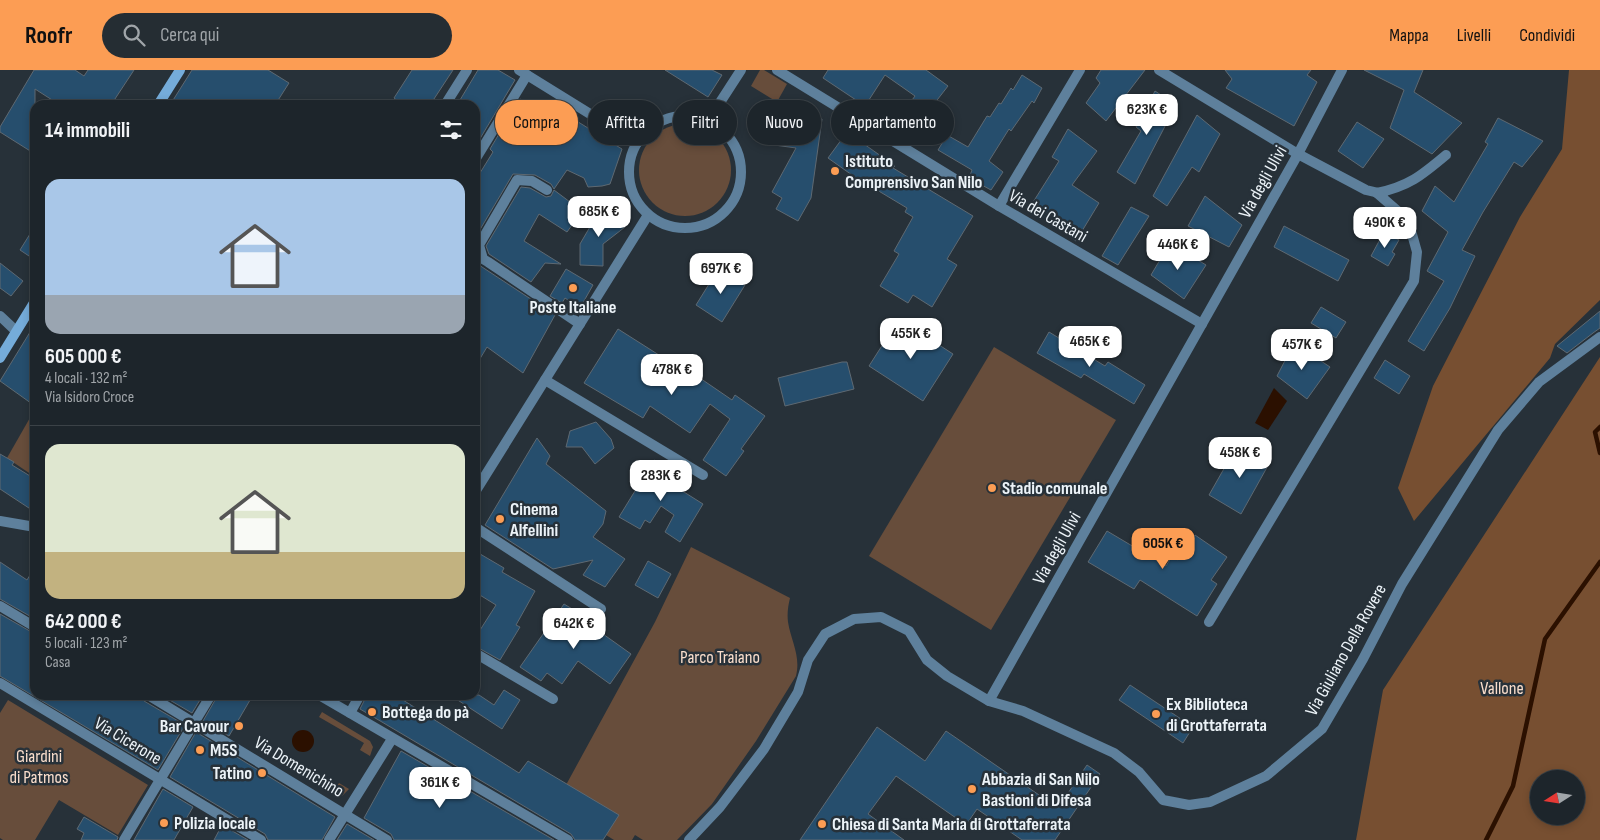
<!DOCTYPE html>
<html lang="it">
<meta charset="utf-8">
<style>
body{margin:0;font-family:"Sofia Sans Condensed",sans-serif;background:#252d33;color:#f1f3f6;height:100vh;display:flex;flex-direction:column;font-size:19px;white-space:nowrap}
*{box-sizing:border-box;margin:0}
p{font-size:16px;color:#a0a5a9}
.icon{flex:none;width:28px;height:28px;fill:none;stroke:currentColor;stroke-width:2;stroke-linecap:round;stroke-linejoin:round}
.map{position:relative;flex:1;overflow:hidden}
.details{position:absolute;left:30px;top:30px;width:450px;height:600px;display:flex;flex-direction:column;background:#1d252b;border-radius:15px;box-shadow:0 2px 8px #0003,0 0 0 1px #3b4247}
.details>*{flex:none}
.top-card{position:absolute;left:495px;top:30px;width:475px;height:45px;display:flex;gap:10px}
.needle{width:32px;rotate:258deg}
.fabs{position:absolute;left:1530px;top:700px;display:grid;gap:10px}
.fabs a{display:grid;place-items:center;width:55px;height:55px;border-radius:50%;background:#1d252b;box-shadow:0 2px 8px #0003,0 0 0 1px #3b4247;font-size:25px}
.price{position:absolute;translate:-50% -42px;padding:0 11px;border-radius:10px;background:#fff;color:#222;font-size:16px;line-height:32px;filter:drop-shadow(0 1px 2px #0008)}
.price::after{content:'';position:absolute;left:50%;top:30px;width:15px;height:11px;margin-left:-8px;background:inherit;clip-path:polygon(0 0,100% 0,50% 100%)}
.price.current{background:#fc9d54;color:#111}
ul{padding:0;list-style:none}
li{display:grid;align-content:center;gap:10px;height:265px;padding:0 15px}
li+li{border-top:1px solid #3b4247}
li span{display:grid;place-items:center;height:155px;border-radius:15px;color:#555}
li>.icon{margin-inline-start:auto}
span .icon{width:90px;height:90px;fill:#fffc;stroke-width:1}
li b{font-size:21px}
h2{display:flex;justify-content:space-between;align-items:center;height:60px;padding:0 15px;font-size:21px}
.chip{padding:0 18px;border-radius:22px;background:#1d252b;box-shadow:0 2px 8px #0003,0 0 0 1px #3b4247;font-size:18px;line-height:45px}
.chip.current{background:#fc9d54;color:#111}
header{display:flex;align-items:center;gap:30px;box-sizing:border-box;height:70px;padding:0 25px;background:#fc9d54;color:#111}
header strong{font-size:24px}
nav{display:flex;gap:28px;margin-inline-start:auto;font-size:18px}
.search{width:350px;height:45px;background:#252d33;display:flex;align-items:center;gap:12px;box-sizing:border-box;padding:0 18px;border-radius:28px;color:#a0a5a9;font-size:19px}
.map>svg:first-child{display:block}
.green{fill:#674d3b}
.forest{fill:#774f31;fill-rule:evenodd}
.water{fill:#2b1000}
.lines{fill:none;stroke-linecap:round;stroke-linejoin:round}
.stream{stroke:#2b1000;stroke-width:4.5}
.building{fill:#264e6d;stroke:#5e6972}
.pedestrian{stroke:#5e809c;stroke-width:10}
.minor{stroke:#5e809c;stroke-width:10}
.secondary{stroke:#75acda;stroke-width:10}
.poi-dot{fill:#fc9d54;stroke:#273139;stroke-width:2}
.labels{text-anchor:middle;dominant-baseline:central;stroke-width:5;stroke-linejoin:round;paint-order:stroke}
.poi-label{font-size:18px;font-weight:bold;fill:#ecf3f8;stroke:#273139;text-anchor:start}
.street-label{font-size:18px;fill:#ecf3f8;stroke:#273139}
.park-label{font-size:18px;fill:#fadecc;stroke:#273139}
</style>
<header>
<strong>Roofr</strong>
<div class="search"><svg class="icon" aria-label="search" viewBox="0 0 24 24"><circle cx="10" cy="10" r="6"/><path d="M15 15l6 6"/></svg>Cerca qui</div>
<nav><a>Mappa</a><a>Livelli</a><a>Condividi</a></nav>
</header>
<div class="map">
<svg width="1600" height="770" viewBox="0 0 1600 770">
<rect width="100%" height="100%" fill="#273139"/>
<g class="green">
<path d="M760,0h4l23,14 -10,18 -26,-16z"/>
<circle cx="685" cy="100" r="46"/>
<path d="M994,277l122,73 -125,210 -122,-74z"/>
<path d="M35,339v68l-28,-19z"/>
<path d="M691,477l99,51c-2,8 -3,16 -2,24 3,19 13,34 8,54l-40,65 -44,63 -35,36h-34l-8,-5 -3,5h-18l-8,-5 -40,-50 89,-163z"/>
<path d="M8,630l140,85 -30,50 -59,-35 -24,40h-32l-3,-2v-125z"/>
<path d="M322,642l48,29 3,6 -3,9 -10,-6 4,-7 -45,-26z"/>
<path d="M305,701l30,18 4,-6 10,6 -7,7 -6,1 -34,-20z"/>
</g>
<g class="forest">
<path d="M1569,0h31v230l-45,44 -5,14 -136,163 -16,-33 35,-102 87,-169 42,-68z"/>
<path d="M1600,287v483h-244l27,-150zM1539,709h37v37h-37z"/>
</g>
<g class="water">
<path d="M1274,318l13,13 -19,29 -13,-7z"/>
<circle cx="303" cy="671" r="11"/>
</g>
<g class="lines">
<g class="stream">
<path d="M1600,357l-5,5 5,21"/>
<path d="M1486,770l27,-54 32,-147 55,-77"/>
</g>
</g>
<g class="building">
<path d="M34,0h41l9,6 4,-6h46l-23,35h-51l-25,-16v65l-35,-22v-5z"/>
<path d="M192,0h76l21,13 -14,22h-105z"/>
<path d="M412,0h41l-23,35h-27l-9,-7z"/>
<path d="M478,0h20l17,10 -37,62 -3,-1v-36h-18z"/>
<path d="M665,0h47l10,5 -14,22z"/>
<path d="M828,0h98l22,16 -14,18 4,3 -8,10 4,3 -9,12 -24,-17 14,-19 -30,-21 -20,31 -42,-28z"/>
<path d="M1101,0h44l-39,51 -20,-18 14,-20 -4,-5z"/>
<path d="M1225,0h86l-4,5 10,7 -23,44 -68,-38 6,-9z"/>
<path d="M1364,0h59l-9,22 48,31 -30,31 -42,-26 14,-38z"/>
<path d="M1022,5l20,13 -8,15 -2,-2 -21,30 -2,-2 -20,32 14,11 -12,18 -22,-12 3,-8 -34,-20 9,-15 21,12 19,-31 3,1 9,-14 2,1 10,-16 2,2z"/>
<path d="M1155,21l21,14 -41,79 -18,-12 24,-41 -5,-4z"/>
<path d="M520,29l37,21 5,-8 60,37 -12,35 -8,2 -14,1 -4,-9 -17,-8 -13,19 -3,-5 -16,-9 -22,-1 -38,64v-57l18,-29 -3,-3z"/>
<path d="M764,41l58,8 -11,79 -13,23 -22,-12 6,-11 -10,-6 24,-44 -36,-5z"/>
<path d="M1197,45l23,19 -21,38 -7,-5 -25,39 -14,-10z"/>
<path d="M1498,48l45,23 -21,26 -8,-5 -31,50 -21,38 13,6 -25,52 -26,43 -16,-10 36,-60 -17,-10 21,-39 -26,-21 13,-25 19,16 34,-58 -3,-2z"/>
<path d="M1357,52l27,17 -21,29 -25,-17z"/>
<path d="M1068,59l29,22 -25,34 27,18 -23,38 -46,-34 29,-46 -7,-4z"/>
<path d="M847,62l48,34 -2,2 80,48 -26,43 10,6 -25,42 -19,-12 -5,8 -28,-17 19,-32 -5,-3 19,-34 -8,-5 2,-4 -30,-18 -1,2 -48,-34z"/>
<path d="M521,117l9,1 16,9 5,-1 3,-6 28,21 -15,21 -28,-18 -15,27 37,23 -16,-1 -14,19 -42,-28 -3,-8z"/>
<path d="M1205,126l37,29 -13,22 -41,-21z"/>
<path d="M1131,137l18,9 -31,49 -16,-9z"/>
<path d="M614,138l11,19 -22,17v22l-23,-1v-21l14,-24 7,5 -3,-9z"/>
<path d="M35,156v34l-15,-10z"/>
<path d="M1284,156l65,34 -11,21 -64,-34z"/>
<path d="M1384,162l15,8 -7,12 3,2 -7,12 -17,-10z"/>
<path d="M1170,173l36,22 -22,34 -33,-24z"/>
<path d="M475,186l4,9 76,50 -32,58 -36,-26 -12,20z"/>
<path d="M0,193l23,18 -12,15 -11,-8z"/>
<path d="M719,198l26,17 -23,37 -26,-17z"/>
<path d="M566,199l27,16 -13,23 -15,-10 -3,5 -12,-7z"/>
<path d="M1321,237l25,15 -10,16 -25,-15z"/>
<path d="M1600,241v17l-7,5 -26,20 -10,-7z"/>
<path d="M899,249l54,35 -30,47 -54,-35z"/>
<path d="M35,254v82l-35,-25z"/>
<path d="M618,259l74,47 2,-2 38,26 3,-5 30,21 -24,33 3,2 -18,25 -23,-16 27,-41 -20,-15 -20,29 -40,-27 -7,12 -59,-35z"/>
<path d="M1049,262l56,34 3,-4 37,23 -11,19 -50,-30 -3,4 -44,-25z"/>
<path d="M1294,273l36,24 -23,32 -30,-23z"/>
<path d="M1385,290l25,16 -11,18 -25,-16z"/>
<path d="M842,292h5l7,27 -69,17 -7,-28z"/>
<path d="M596,352l15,17 3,9 -19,16 -13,-17h-16l4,-16z"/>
<path d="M537,368l13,18 -4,8 60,47 -3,13 -10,13 32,22 -20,28 -22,-12 10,-15 -40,9 -68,-44z"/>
<path d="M1238,374l32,18 -29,52 -32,-19z"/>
<path d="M0,384l14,8 -2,3 23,14v33l-35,-23z"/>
<path d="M654,390l20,13 -6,9 35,22 -23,38 -15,-10 9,-17 -13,-9 -11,17 -5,-3 -5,9 -21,-12z"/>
<path d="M1107,461l59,35 6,-10 6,4 17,-25 32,22 -16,23 6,4 -20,32 -57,-36 -6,9 -46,-27z"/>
<path d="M475,481l29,17 -2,4 33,19 -19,34 4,2 -20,33 -25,-14v-8l21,-33 -21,-13z"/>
<path d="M648,491l23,13 -13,24 -23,-13z"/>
<path d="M0,492l27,18 8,-13v52l-35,-20z"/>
<path d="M564,534l20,12 -6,8 22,15 3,-5 28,20 -21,30 -32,-23 -16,23 -15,-11 -6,8 -21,-14z"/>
<path d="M0,544l35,20v61h106l3,6 41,24 -27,45 -158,-94z"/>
<path d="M1130,615l63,42 -10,16 -64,-43z"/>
<path d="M504,620l16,10 -18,29 -52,-34h29l15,10z"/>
<path d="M161,625h42l-11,18z"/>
<path d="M218,625h35l-24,41 -26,-15z"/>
<path d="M367,625h28l124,78 9,-12 91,54 -16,25h-28l-4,-6 -211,-125z"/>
<path d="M877,657l48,34 21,-30 112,77 29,-43 13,9 -45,66h-33l-45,-31 -11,16 -70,-49 -28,38 36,26h-104z"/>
<path d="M196,662l139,85 -13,23h-54l-3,-6 -95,-57z"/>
<path d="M401,681l153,89h-160l-3,-6 -27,-16z"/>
<path d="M163,719l30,18 -19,33h-40z"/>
<path d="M84,747l34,20 -1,3h-36l3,-7 -7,-4z"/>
<path d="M347,754l27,16h-37z"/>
<path d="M222,755l26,15h-34z"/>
</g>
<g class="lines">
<path class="pedestrian" d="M194,653l17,-28"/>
<g class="minor">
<path d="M519,0l118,73"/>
<path d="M777,0l222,136 203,118"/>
<path d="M1159,0l139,84 68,36 17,4"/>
<path d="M445,35l22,-35"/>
<circle cx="685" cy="102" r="56"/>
<path d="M708,51l33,-51"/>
<path d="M475,90l52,-85"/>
<path d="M547,120l-15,-9 -15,-1 -38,65 4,14 5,3 92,62"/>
<path d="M1377,123c32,-7 44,-17 69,-38"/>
<path d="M999,136l81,-136"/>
<path d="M0,246l16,15"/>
<path d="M545,310l158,95"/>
<path d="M475,422l173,-277"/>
<path d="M0,451l35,6"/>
<path d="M475,457l126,82"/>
<path d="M0,536l35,21"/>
<path d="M1209,552l205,-341 3,-29 -9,-32 -31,-27"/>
<path d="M475,583l78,46"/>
<path d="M0,613l261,157"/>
<path d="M148,625l239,145"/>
<path d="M319,625l249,145"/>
<path d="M989,631l309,-547 44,-84"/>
<path d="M350,643l10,-18"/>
<path d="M124,770l70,-117"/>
<path d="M329,770l63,-101"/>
<path d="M689,770l31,-33 44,-58 34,-57 10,-32 17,-26 29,-15 27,-2 28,14 18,29 20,16 42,25 34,10 91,42 25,19 24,28 26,5 21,-3 56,-26 56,-47 41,-70 39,-75 96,-154 41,-48 61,-45"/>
</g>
<g class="secondary">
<path d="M158,35l22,-35"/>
<path d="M0,288l35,-57"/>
</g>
</g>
<g class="poi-dot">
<circle cx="835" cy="101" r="5"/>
<circle cx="573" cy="218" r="5"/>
<circle cx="992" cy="418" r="5"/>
<circle cx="500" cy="449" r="5"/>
<circle cx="372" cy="642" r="5"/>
<circle cx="1156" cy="644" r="5"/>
<circle cx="239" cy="656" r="5"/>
<circle cx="200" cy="680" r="5"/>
<circle cx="262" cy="703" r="5"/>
<circle cx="972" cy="719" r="5"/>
<circle cx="164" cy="753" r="5"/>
<circle cx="822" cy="754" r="5"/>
</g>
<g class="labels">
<g class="poi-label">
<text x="845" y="91">Istituto<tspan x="845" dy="21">Comprensivo San Nilo</tspan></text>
<text x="573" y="237" text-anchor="middle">Poste Italiane</text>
<text x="1002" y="418">Stadio comunale</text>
<text x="510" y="439">Cinema<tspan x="510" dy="21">Alfellini</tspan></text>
<text x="1166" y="634">Ex Biblioteca<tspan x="1166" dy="21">di Grottaferrata</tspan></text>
<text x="382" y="642">Bottega do pà</text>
<text x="229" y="656" text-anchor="end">Bar Cavour</text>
<text x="210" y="680">M5S</text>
<text x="252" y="703" text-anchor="end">Tatino</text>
<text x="982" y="709">Abbazia di San Nilo<tspan x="982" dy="21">Bastioni di Difesa</tspan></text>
<text x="174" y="753">Polizia locale</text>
<text x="832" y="754">Chiesa di Santa Maria di Grottaferrata</text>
</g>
<g class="street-label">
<text transform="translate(1263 112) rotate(-61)">Via degli Ulivi</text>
<text transform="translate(1048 146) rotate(30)">Via dei Castani</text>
<text transform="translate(1057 478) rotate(-61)">Via degli Ulivi</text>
<text transform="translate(1346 580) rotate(-61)">Via Giuliano Della Rovere</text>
<text transform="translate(128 671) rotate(31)">Via Cicerone</text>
<text transform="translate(299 697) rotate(31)">Via Domenichino</text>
</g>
<g class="park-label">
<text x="720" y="587">Parco Traiano</text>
<text x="1502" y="618">Vallone</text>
<text x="39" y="686">Giardini<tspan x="39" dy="21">di Patmos</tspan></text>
</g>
</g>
</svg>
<div class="fabs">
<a><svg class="needle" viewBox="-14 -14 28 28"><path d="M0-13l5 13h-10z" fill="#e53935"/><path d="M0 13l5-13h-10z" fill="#a0a5a9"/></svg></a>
</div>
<b class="price" style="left:1147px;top:66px">623K €</b>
<b class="price" style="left:599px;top:168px">685K €</b>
<b class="price" style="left:1385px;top:179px">490K €</b>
<b class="price" style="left:1178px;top:201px">446K €</b>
<b class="price" style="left:721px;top:225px">697K €</b>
<b class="price" style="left:911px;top:290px">455K €</b>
<b class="price" style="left:1090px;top:298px">465K €</b>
<b class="price" style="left:1302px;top:301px">457K €</b>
<b class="price" style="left:672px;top:326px">478K €</b>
<b class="price" style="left:1240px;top:409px">458K €</b>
<b class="price" style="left:661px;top:432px">283K €</b>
<b class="price current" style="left:1163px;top:500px">605K €</b>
<b class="price" style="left:574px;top:580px">642K €</b>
<b class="price" style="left:440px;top:739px">361K €</b>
<div class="top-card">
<a class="chip current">Compra</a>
<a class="chip">Affitta</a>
<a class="chip">Filtri</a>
<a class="chip">Nuovo</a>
<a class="chip">Appartamento</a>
</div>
<section class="details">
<h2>14 immobili<svg class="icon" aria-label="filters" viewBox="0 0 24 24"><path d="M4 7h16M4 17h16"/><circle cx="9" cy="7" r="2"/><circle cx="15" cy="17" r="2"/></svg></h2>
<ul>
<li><span style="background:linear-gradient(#a9c7e8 75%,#9aa5b1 0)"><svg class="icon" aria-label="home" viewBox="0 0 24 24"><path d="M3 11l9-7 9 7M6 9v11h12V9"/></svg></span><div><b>605 000 €</b><p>4 locali · 132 m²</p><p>Via Isidoro Croce</p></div></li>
<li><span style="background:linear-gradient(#dfe7d0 70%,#c2b280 0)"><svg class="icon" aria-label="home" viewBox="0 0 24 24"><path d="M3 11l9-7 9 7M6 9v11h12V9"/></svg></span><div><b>642 000 €</b><p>5 locali · 123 m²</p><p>Casa</p></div></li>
</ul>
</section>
</div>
